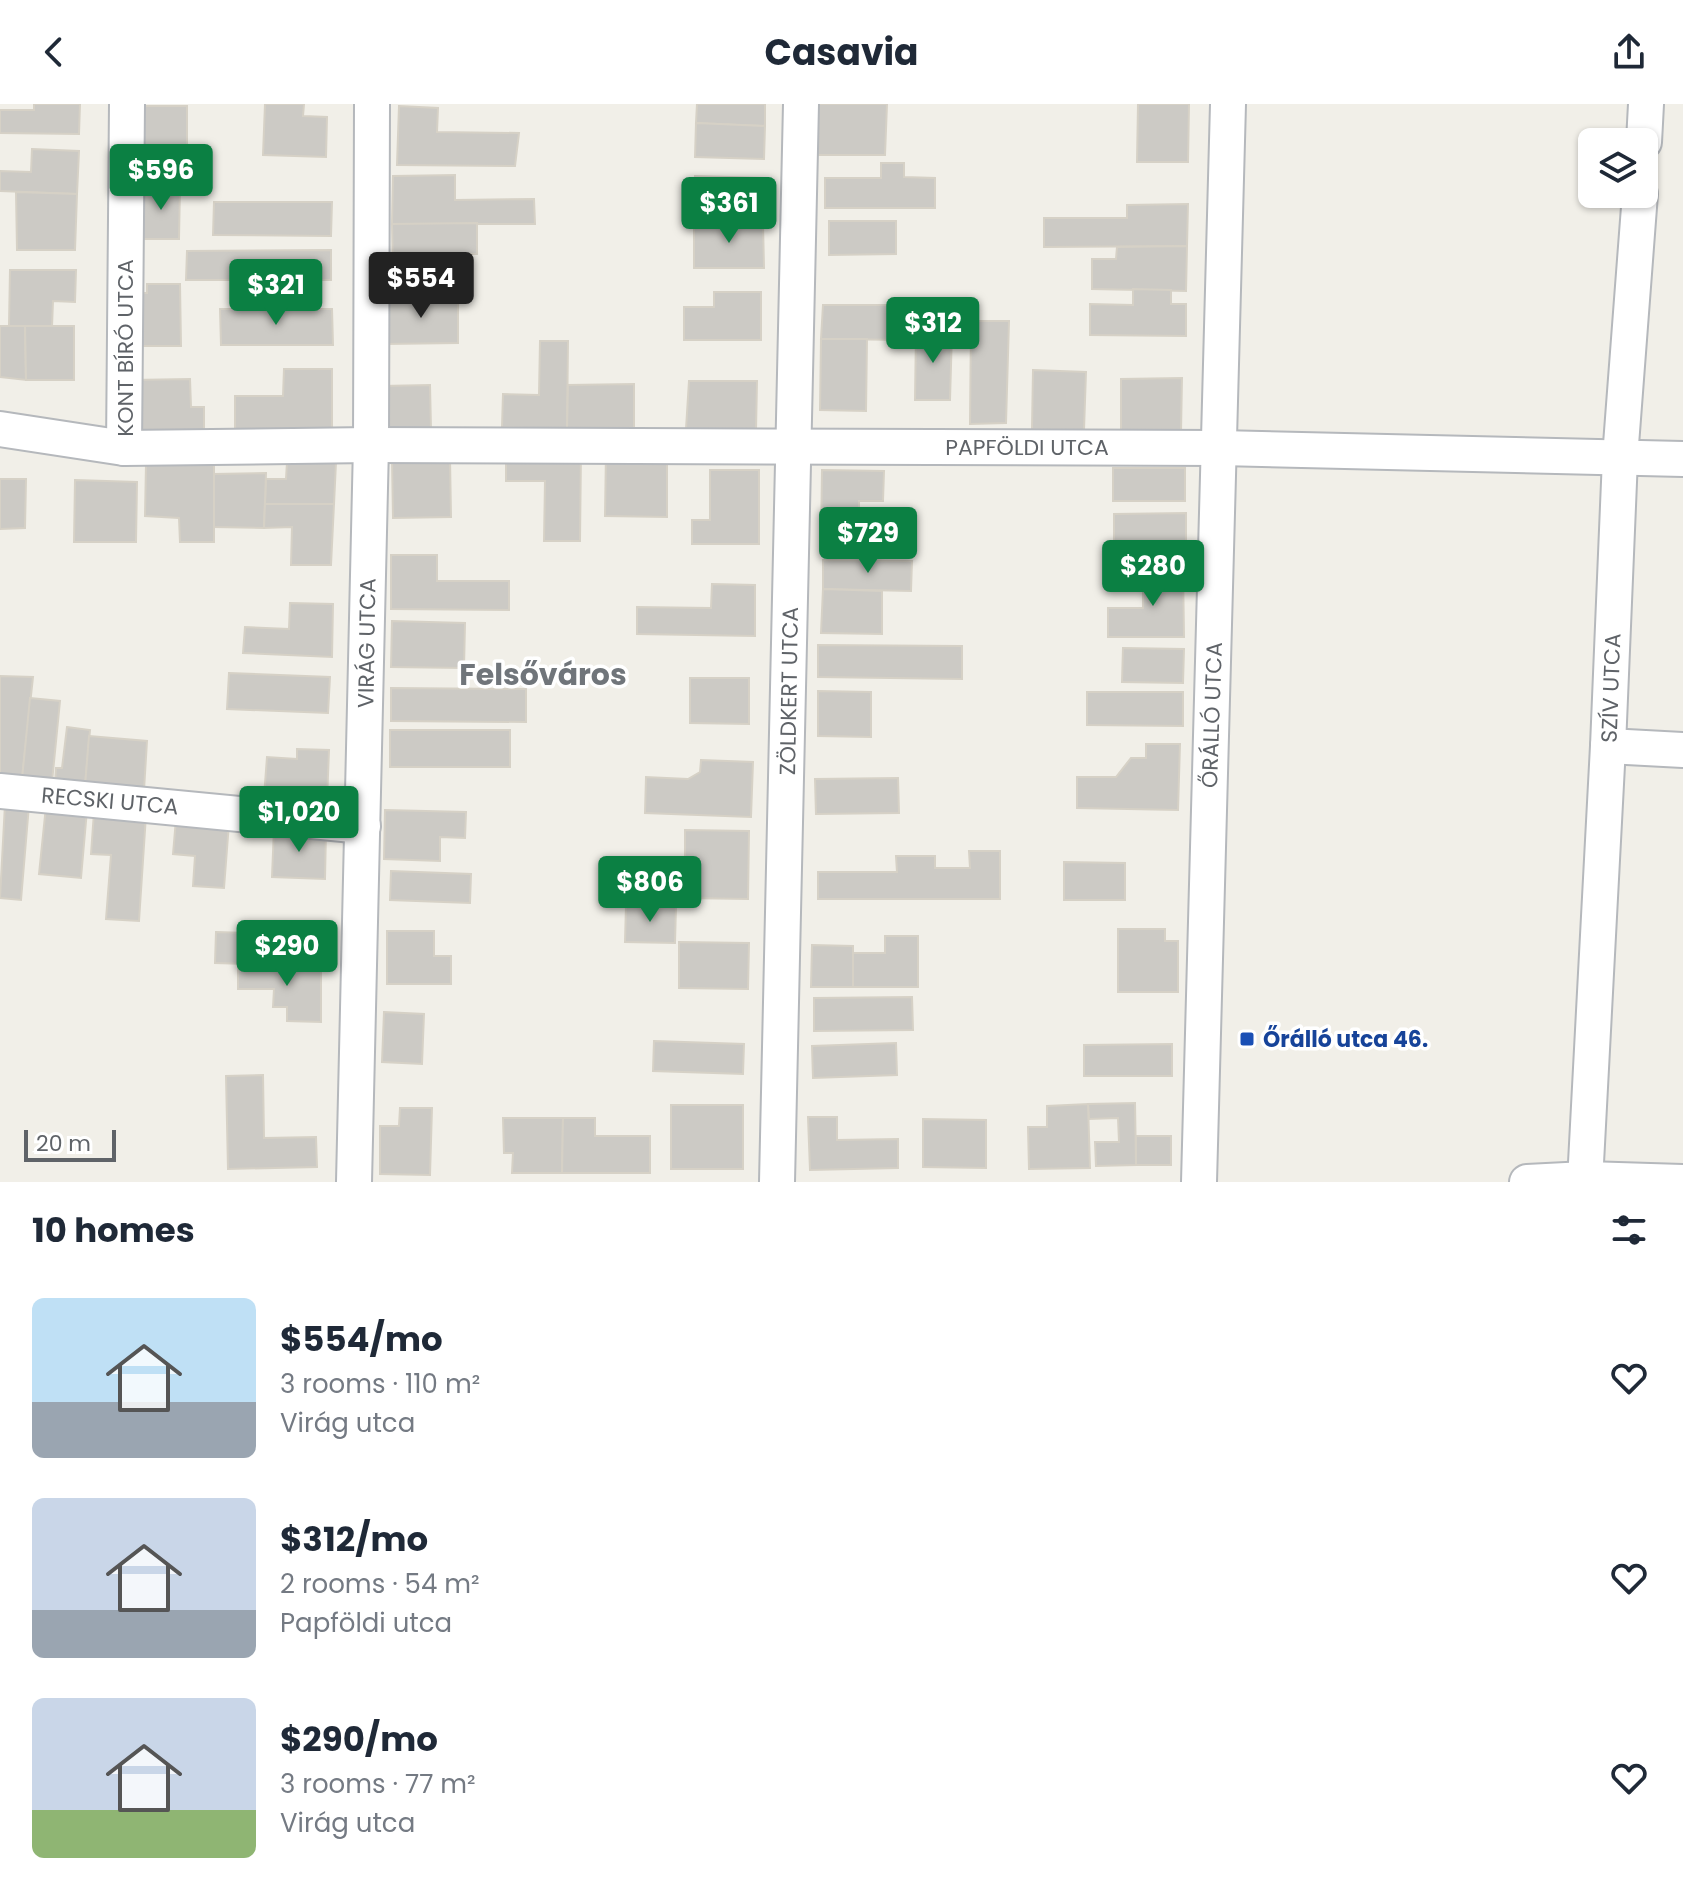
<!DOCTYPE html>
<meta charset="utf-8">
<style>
body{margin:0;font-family:Poppins,sans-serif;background:#f2f2f3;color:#1f2937;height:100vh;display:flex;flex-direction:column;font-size:30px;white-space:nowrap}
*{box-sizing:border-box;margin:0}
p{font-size:26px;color:#747a83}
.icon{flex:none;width:44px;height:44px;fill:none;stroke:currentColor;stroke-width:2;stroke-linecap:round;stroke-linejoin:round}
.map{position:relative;height:1078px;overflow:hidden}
.sheet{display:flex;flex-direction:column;background:#fff;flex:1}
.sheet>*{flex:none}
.buttons{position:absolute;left:1578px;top:24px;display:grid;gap:16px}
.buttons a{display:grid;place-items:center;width:80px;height:80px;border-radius:12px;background:#fff;box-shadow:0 2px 6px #0004;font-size:40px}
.scale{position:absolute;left:24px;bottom:20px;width:92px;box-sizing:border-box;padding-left:8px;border:4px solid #5f6368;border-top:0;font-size:22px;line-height:28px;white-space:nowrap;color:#5f6368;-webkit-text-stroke:6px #fff;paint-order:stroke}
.price{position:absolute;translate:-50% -68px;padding:0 18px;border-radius:8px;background:#0b8043;color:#fff;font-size:26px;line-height:52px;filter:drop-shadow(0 2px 4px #0008)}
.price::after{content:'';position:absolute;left:50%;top:48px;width:24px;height:18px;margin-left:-12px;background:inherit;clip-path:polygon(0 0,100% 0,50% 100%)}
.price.active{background:#222;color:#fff}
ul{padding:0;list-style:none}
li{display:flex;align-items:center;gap:24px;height:200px;padding:0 32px}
li span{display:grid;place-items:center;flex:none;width:224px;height:160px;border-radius:12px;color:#555}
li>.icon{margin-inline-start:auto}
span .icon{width:96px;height:96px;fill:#fffc;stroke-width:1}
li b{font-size:34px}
h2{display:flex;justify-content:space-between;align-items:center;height:96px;padding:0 32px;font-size:34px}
header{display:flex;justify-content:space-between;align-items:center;height:104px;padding:0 32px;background:#fff;font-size:36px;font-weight:700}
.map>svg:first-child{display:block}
.building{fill:#cccac5;stroke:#d6d1c6;stroke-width:2}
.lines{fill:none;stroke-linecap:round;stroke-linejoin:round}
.minor-casing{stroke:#b5b8bc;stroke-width:38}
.minor{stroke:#fff;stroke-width:34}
.transit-dot{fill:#1a4fb4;stroke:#fff;stroke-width:3}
.labels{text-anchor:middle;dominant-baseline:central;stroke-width:7;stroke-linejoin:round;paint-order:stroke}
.street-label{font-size:22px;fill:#5f6368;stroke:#fff}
.transit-label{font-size:22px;font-weight:bold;fill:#164399;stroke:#fff;text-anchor:start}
.district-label{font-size:30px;font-weight:bold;fill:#70757a;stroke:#fff}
</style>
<header><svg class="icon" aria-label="back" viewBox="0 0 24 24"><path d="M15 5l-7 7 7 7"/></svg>Casavia<svg class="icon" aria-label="share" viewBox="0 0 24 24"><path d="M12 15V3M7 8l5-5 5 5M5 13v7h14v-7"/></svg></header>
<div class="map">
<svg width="1683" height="1078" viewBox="0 0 1683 1078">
<rect width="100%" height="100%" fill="#f1efe8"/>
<g class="building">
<path d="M34,0h46l-1,30 -79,-1v-23h34z"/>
<path d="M265,0h39l-1,12 24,1 -1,40 -63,-2z"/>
<path d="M697,0h68v22l-69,-3z"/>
<path d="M816,0h71l-2,51h-70z"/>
<path d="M1138,0h51l-1,58h-51z"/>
<path d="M138,2h49v53l-48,-1z"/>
<path d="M399,2l39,2 -1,24 82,1 -4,33 -118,-1z"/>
<path d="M696,19l69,3 -1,33 -69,-2z"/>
<path d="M32,45l47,2 -2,43 -77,-3v-20l31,1z"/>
<path d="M881,59h23v14l31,1v30h-110v-30h56z"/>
<path d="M455,71v25l79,-1 1,25h-143l1,-48z"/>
<path d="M695,72l71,2 -3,45 -69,-1z"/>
<path d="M143,82h37l-1,53h-37z"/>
<path d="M16,88l61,2 -2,56h-58z"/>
<path d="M214,98h118l-1,34 -118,-1z"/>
<path d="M1188,100l-1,42 -143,1v-29h83v-13z"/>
<path d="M829,117h67v33l-67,1z"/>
<path d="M694,118l69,1 1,45h-70z"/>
<path d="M477,119v31h-56l1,15h-29l-1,-45z"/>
<path d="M1187,142l-1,45 -94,-2v-30h24l1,-12z"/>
<path d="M331,146v30h-145l1,-29z"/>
<path d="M10,166h66l-1,32 -22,-1 -1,26 -43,-1z"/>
<path d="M147,180h33l1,62h-47v-53h13z"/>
<path d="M1133,185l38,1v14h15v32l-96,-1v-31l43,1z"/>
<path d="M714,188h47v48h-77v-33h30z"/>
<path d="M458,192v47l-73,1 -1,-47z"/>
<path d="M823,201h89v35l-91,-1z"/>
<path d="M220,205h112l1,36h-112z"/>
<path d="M971,217h38l-3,102 -36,1z"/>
<path d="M0,222h25l1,54 -26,-3z"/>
<path d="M25,222h49v54h-48z"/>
<path d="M916,227h36l-2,69h-35z"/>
<path d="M821,235h46l-1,72 -46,-1z"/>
<path d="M540,237h28l-1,88 -65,-2 1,-33 36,1z"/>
<path d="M284,265h48v63l-97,-1v-35h48z"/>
<path d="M1033,266l53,2 -2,58 -52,-1z"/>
<path d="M1182,274l-1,54 -60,-2v-51z"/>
<path d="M190,275l1,28h13v25l-72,1v-53z"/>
<path d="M689,277h68l-1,49 -70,-1z"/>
<path d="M634,280v45h-67l1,-44z"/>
<path d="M430,281l1,44h-48l-1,-43z"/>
<path d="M506,345l75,1 -1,91h-36l1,-60h-39z"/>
<path d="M606,348h61v65l-62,-1z"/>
<path d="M450,354l1,59 -58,1 -1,-59z"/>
<path d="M287,358h49l-2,42h-69l1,-25h20z"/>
<path d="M146,360h68v78h-34l-1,-24 -34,-2z"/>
<rect x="1113" y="364" width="72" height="33"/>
<path d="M710,366h49v74h-67v-24h18z"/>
<path d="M822,366l62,1 -1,30h-24v15l42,1 -1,27 -79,-2z"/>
<path d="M266,369l-2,55 -50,-1v-53z"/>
<path d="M0,375h26l-1,49 -25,1z"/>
<path d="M75,376l62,2 -1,60h-62z"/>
<path d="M265,400h69l-3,61h-40l1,-38 -28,1z"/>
<path d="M1186,409v32l-72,1v-32z"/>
<path d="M391,451h46v26h72v29l-118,-1z"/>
<path d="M823,456l89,1 -1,30 -88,-2z"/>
<path d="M1183,464l1,69h-76v-29h35v-39z"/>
<path d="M712,480l43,1v51l-118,-2v-27l74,1z"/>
<path d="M823,485l59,2v43l-61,-1z"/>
<path d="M290,499l43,1 -1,53 -89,-4 2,-26 44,2z"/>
<path d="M392,517l73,2 -1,45 -73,-1z"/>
<path d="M818,541l144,1v33l-144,-2z"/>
<path d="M1123,544l61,1 -1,34 -61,-1z"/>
<path d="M229,569l101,4 -2,36 -101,-4z"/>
<path d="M0,572l33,1 -11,102 -22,-1z"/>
<path d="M690,574h59v46l-59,-1z"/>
<path d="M391,584l135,1v33l-135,-1z"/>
<path d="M818,587l53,1v45l-53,-1z"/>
<path d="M1087,588h96v34l-96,-1z"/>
<path d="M30,594l30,3 -8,81 -30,-3z"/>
<path d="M67,623l23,3 -5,56 -30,-2 1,-16h6z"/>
<rect x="390" y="626" width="120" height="37"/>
<path d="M89,632l58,5 -3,49 -59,-4z"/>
<path d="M1146,640h34l-2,66 -101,-2v-31h39l15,-19h15z"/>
<path d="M297,645l32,1 -2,50 -63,-3 3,-40 30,2z"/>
<path d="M701,656l52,2 -2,55 -106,-4 1,-36 42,2 12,-7z"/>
<path d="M898,674l1,35 -83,1 -1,-35z"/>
<path d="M5,700l24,1 -8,95 -21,-2z"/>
<path d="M46,702l41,4 -6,68 -42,-4z"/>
<path d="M385,706l81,2 -1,26 -25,-1v24l-56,-2z"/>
<path d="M94,708l52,3 -7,106 -33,-2 5,-64 -20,-1z"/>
<path d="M176,715l53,4 -5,65 -31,-2 2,-30 -22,-2z"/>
<path d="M274,724l52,2 -1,49 -53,-2z"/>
<path d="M685,726l64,1 -1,68 -63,-1z"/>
<path d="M969,747h31v48h-182v-27h79l-1,-16h39v12h35z"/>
<path d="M1064,758l61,1v37h-61z"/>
<path d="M391,767l80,3 -1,29 -80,-3z"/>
<path d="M626,801l50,1 -1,37 -50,-1z"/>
<path d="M1118,825h47v12h13v51h-60z"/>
<path d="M387,827h47v25h17v28h-64z"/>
<path d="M216,828l106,3 -1,31 -106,-3z"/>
<path d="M885,832h33v51h-65v-34h32z"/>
<path d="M679,838l70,1 -1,46 -69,-1z"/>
<path d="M812,841l41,1v41h-42z"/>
<path d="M238,860l83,2v56l-34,-1v-14h-14l1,-18h-36z"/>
<path d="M912,893l1,33 -99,1v-33z"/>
<path d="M384,908l40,2 -2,50 -40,-2z"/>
<path d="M654,937l90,3 -1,30 -90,-3z"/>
<path d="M896,939l1,32 -84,3 -1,-32z"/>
<path d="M1172,940v32h-88v-31z"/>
<path d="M263,971l1,63 52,-1 1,30 -89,2 -2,-93z"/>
<path d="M1135,999l1,62 -40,1 -1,-24h24l-1,-24 -29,1 -1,-15z"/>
<path d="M1088,1000l2,64 -61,1 -1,-42h19v-21z"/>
<rect x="671" y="1001" width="72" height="64"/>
<path d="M400,1004h32l-2,67 -50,-1v-48h19z"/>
<path d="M808,1013h29v23l61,-1v29l-88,2z"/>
<path d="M503,1014h60l-1,55h-50l1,-20h-9z"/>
<path d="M563,1014h32v18h55v37h-88z"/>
<path d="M923,1015l63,1v48l-63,-1z"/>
<rect x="1136" y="1032" width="35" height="29"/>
</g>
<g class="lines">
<defs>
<g id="minor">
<path d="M1644,38l2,-38"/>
<path d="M0,325l124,19 247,-3 849,3 463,11"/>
<path d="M124,344l3,-344"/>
<path d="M1608,642l75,4"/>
<path d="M0,687l363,35"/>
<path d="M354,1078l17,-737 1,-341"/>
<path d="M777,1078l24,-1078"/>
<path d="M1199,1078l29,-1078"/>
<path d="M1527,1078l59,-3 97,3"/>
<path d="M1585,1078l23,-436 12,-288 20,-264"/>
</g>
</defs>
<use href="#minor" class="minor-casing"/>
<use href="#minor" class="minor"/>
</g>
<rect class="transit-dot" x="1239" y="927" width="16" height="16" rx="4"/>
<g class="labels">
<g class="street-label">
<text transform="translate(125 244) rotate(-90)">KONT BÍRÓ UTCA</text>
<text x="1027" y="343">PAPFÖLDI UTCA</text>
<text transform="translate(367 539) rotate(-89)">VIRÁG UTCA</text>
<text transform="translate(1611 584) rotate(-88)">SZÍV UTCA</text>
<text transform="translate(789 587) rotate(-89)">ZÖLDKERT UTCA</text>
<text transform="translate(1212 611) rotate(-88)">ŐRÁLLÓ UTCA</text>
<text transform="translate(110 697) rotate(5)">RECSKI UTCA</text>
</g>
<g class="transit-label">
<text x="1263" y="935">Őrálló utca 46.</text>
</g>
<g class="district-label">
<text x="543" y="570">Felsőváros</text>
</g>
</g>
</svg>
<div class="buttons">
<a><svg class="icon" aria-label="layers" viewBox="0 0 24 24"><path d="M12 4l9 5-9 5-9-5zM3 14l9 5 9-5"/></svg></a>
</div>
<div class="scale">20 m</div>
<b class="price" style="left:161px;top:108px">$596</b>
<b class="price" style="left:729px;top:141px">$361</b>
<b class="price active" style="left:421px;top:216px">$554</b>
<b class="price" style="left:276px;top:223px">$321</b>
<b class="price" style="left:933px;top:261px">$312</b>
<b class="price" style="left:868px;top:471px">$729</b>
<b class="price" style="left:1153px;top:504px">$280</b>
<b class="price" style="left:299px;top:750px">$1,020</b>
<b class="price" style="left:650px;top:820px">$806</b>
<b class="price" style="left:287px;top:884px">$290</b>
</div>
<section class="sheet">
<h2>10 homes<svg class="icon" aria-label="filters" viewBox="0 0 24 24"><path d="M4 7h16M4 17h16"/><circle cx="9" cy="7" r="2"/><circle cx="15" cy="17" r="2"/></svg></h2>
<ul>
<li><span style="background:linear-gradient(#bfe0f5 65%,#9aa5b1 0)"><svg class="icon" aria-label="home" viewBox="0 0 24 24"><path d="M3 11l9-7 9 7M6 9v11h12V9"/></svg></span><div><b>$554/mo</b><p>3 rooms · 110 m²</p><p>Virág utca</p></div><svg class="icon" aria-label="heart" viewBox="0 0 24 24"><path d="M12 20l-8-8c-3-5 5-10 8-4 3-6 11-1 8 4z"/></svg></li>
<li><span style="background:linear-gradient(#c9d6e8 70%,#9aa5b1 0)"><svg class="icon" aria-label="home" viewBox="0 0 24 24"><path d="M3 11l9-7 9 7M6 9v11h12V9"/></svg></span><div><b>$312/mo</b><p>2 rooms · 54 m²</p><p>Papföldi utca</p></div><svg class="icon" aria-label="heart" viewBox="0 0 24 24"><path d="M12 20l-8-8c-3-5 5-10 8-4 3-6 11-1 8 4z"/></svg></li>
<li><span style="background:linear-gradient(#c9d6e8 70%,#8fb573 0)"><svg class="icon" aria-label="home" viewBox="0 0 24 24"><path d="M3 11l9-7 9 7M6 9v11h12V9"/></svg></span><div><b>$290/mo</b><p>3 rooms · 77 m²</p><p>Virág utca</p></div><svg class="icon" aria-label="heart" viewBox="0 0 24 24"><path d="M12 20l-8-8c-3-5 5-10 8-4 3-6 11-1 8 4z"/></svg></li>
</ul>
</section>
